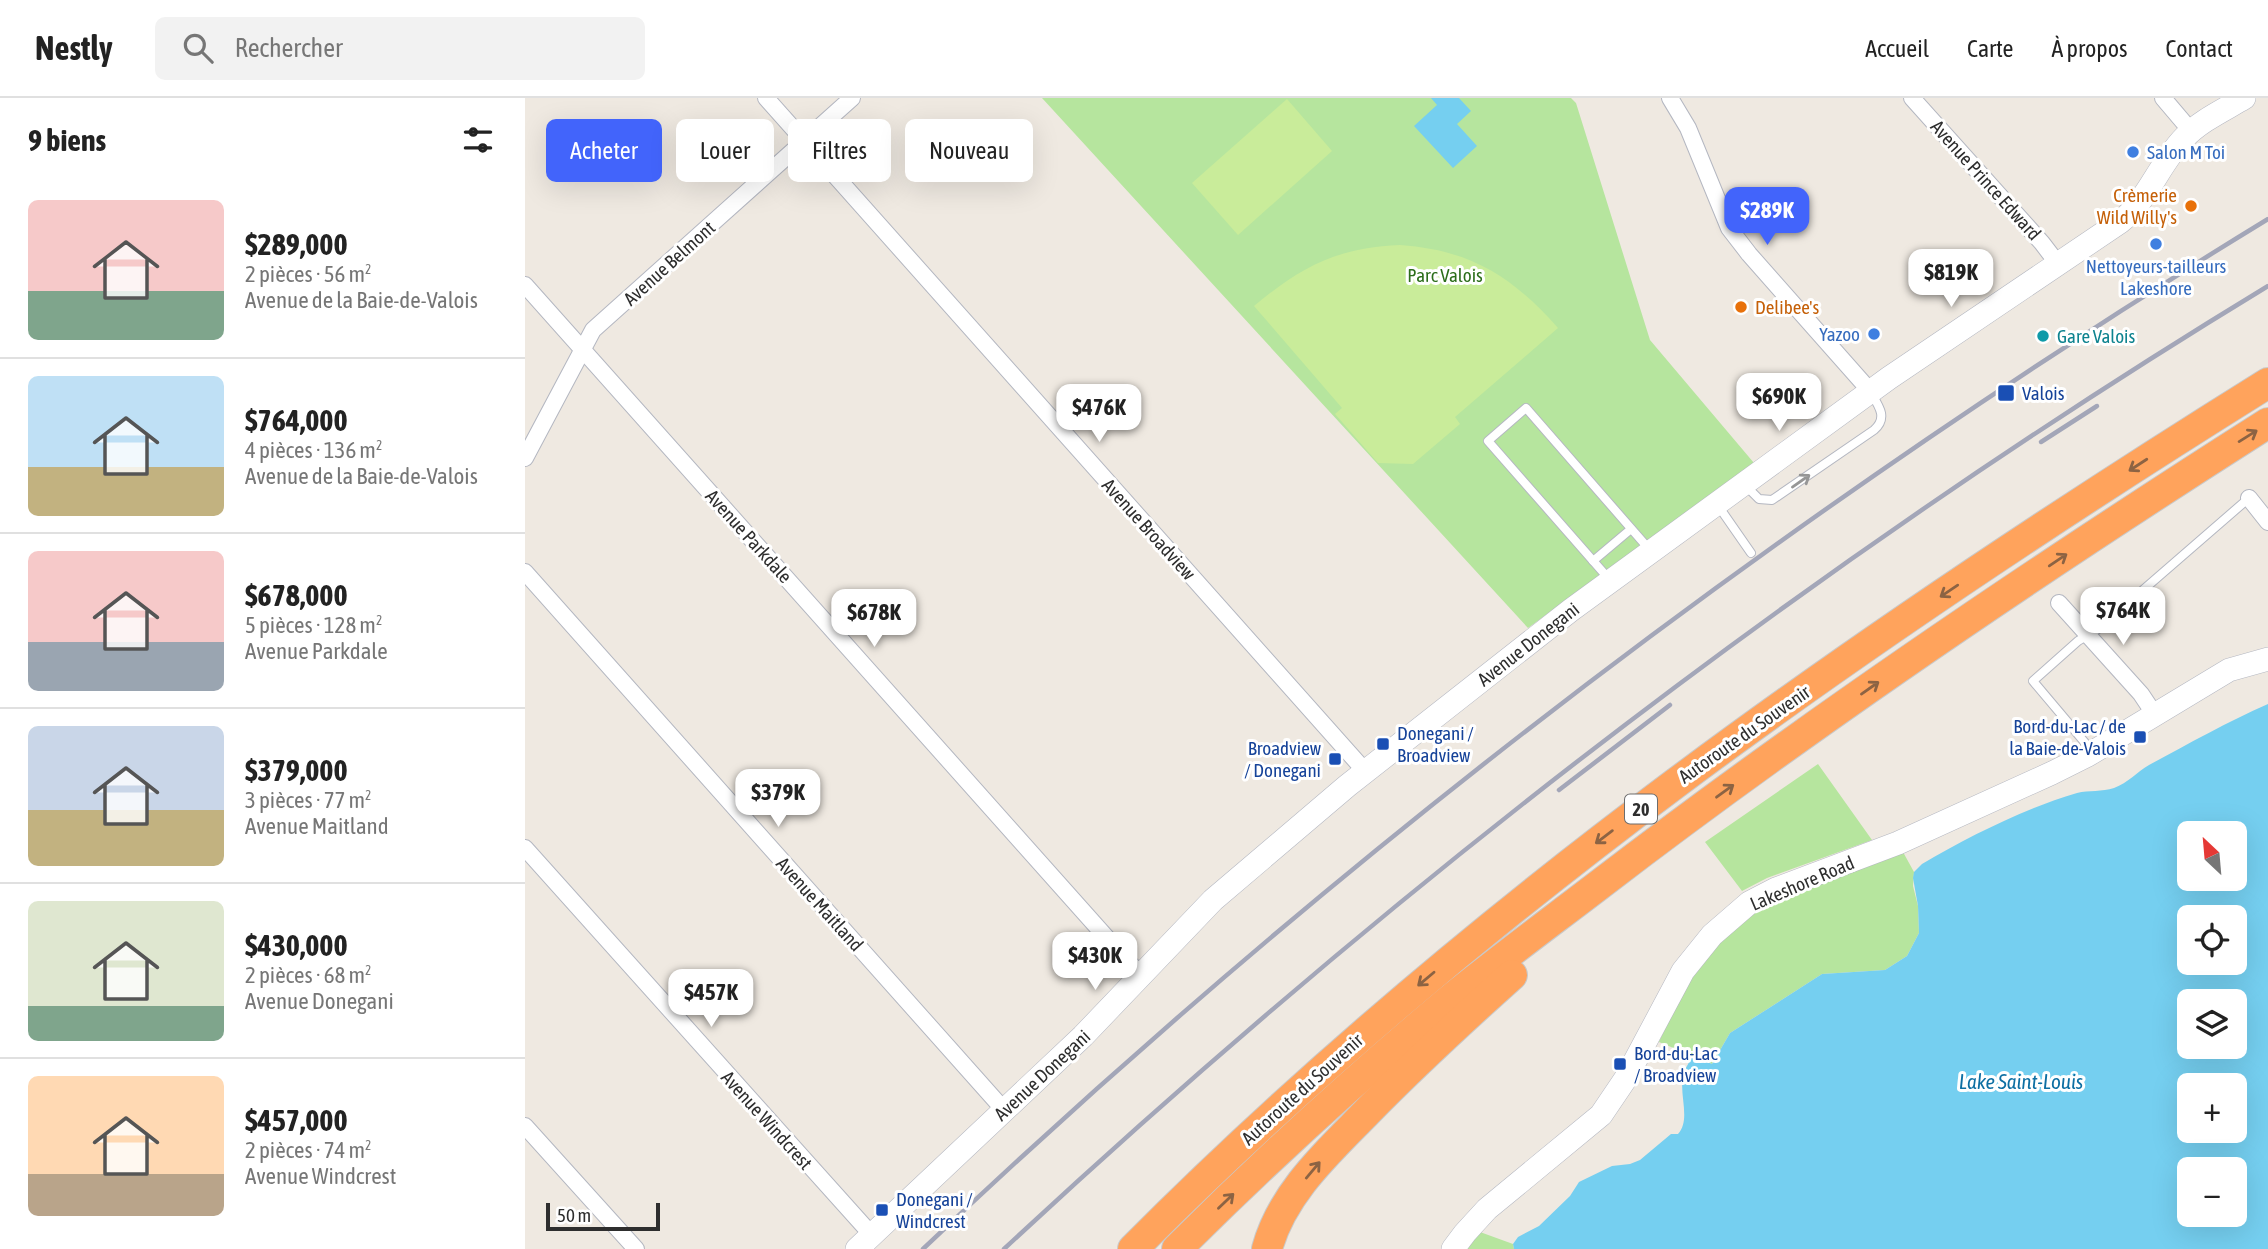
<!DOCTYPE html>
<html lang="fr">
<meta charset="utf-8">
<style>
body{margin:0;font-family:"Asap Condensed",sans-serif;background:#f2f2f2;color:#222;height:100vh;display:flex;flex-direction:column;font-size:26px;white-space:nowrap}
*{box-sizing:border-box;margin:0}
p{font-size:23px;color:#767676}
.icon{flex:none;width:38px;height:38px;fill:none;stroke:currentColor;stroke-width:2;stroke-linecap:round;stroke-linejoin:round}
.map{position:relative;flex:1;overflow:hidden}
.panel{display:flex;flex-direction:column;background:#fff;width:525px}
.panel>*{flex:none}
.hud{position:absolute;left:21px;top:21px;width:665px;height:63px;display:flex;gap:14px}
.needle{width:46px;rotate:334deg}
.fabs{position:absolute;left:1652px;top:723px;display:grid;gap:14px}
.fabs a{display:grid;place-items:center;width:70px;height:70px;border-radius:10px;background:#fff;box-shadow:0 7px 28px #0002;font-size:35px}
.scale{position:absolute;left:21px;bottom:18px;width:114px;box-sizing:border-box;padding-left:7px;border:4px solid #2e2e2e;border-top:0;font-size:19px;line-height:24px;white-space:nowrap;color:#2e2e2e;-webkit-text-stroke:5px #fff;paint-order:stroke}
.price{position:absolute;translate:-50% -60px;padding:0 16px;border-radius:14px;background:#fff;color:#222;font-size:23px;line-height:46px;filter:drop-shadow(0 2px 4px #0008)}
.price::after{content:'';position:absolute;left:50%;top:42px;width:21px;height:16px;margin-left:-10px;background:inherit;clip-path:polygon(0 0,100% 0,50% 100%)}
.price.active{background:#4264fb;color:#fff}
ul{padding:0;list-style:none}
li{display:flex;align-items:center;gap:21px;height:175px;padding:0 28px}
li+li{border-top:2px solid #e0e0e0}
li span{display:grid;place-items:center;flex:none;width:196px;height:140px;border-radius:10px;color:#555}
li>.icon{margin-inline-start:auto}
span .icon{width:84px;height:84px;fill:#fffc;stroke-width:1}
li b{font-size:30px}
h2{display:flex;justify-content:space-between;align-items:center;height:84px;padding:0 28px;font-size:30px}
.tag{padding:0 24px;border-radius:10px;background:#fff;box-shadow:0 7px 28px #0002;font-size:24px;line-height:63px}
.tag.active{background:#4264fb;color:#fff}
header{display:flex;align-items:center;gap:42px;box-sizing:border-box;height:98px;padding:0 35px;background:#fff;border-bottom:2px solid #e0e0e0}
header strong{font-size:33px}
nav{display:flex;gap:38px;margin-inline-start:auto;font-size:24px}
.search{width:490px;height:63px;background:#f2f2f2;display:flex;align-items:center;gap:18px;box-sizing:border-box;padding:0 24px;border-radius:10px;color:#767676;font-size:26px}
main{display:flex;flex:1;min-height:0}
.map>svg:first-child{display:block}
.green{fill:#b6e59e}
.pitch{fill:#c9ec9a}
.water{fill:#75cff0;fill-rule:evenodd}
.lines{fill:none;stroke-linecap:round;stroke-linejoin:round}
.lane-casing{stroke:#b4b7c1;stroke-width:10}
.street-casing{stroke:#b4b7c1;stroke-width:18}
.secondary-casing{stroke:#b4b7c1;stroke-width:24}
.highway-casing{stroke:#c9c9c9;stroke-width:32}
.lane{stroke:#fff;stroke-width:8}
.street{stroke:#fff;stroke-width:16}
.secondary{stroke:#fff;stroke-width:23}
.highway{stroke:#ffa35c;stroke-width:30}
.rail{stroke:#a3a6b8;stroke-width:4.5}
.oneway{stroke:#8c6343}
.oneway2{stroke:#969696}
.shop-dot{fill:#3f7fe0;stroke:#fff;stroke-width:2.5}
.food-dot{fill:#e8710a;stroke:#fff;stroke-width:2.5}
.culture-dot{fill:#0f9aa8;stroke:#fff;stroke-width:2.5}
.transit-dot{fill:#1a4fb4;stroke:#fff;stroke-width:2.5}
.labels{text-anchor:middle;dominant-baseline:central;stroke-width:6;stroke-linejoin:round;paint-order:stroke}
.shield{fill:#fff;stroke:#6d6d6d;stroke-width:2}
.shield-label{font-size:18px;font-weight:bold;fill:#2e2e2e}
.shop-label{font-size:19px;fill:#366cbe;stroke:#fff;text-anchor:start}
.street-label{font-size:19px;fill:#2e2e2e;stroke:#fff}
.food-label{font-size:19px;fill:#c56008;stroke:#fff;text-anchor:end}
.park-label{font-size:19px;fill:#2c6e1b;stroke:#fff}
.culture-label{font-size:19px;fill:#0d838f;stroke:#fff;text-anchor:start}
.transit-label{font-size:19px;fill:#164399;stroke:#fff;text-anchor:start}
.water-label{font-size:21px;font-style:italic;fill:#0d6fa3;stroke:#fff}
</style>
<header>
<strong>Nestly</strong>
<div class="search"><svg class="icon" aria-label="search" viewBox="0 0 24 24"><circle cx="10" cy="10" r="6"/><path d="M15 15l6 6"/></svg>Rechercher</div>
<nav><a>Accueil</a><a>Carte</a><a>À propos</a><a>Contact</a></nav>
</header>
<main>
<section class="panel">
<h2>9 biens<svg class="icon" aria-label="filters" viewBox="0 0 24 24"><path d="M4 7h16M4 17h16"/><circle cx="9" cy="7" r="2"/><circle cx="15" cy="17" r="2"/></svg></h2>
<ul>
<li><span style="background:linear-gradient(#f6c9c9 65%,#7fa58c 0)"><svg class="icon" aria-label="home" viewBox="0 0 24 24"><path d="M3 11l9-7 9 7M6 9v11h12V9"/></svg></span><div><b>$289,000</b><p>2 pièces · 56 m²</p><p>Avenue de la Baie-de-Valois</p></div></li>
<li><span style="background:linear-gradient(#bfe0f5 65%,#c2b280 0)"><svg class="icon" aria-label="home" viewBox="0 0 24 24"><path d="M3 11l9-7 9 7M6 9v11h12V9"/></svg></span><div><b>$764,000</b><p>4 pièces · 136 m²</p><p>Avenue de la Baie-de-Valois</p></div></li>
<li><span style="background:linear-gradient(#f6c9c9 65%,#9aa5b1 0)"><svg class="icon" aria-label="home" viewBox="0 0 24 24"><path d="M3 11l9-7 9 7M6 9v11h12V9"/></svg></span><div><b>$678,000</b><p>5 pièces · 128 m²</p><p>Avenue Parkdale</p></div></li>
<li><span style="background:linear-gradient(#c9d6e8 60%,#c2b280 0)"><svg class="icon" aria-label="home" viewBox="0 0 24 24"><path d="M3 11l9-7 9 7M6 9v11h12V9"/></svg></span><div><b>$379,000</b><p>3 pièces · 77 m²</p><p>Avenue Maitland</p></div></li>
<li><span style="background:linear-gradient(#dfe7d0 75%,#7fa58c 0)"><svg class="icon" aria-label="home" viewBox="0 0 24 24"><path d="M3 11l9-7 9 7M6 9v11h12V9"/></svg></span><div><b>$430,000</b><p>2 pièces · 68 m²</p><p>Avenue Donegani</p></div></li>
<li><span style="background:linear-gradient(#ffd9b3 70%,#b9a48a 0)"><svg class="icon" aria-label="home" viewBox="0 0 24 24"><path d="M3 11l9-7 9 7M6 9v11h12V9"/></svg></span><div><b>$457,000</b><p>2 pièces · 74 m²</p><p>Avenue Windcrest</p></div></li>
</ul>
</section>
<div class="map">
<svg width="1743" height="1151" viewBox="0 0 1743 1151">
<rect width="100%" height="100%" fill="#efe9e1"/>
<g class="green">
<path d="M517,0h529l5,5 74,237 104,123 -226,165z"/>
<path d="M1293,666l54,76 -105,38 -25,13 -37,-49z"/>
<path d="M1378,754l11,20 -1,14 5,20 1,27 -12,23 -22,14 -63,4 -92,59 -18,31 -53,-22 24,-54 42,-52 33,-27z"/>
<path d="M955,1134l33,12 1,5h-48z"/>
</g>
<g class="pitch">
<path d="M762,1l45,52 -94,84 -46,-52z"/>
<path d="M875,147c70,5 112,31 158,83l-103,89 5,7 -47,40 -35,-1 -43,-49 7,-6 -88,-102c48,-40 83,-58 146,-61z"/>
</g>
<g class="water">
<path d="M906,0h28l12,13 -14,13 20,22 -24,22 -39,-42 23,-21z"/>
<path d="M1743,606v545h-754l-1,-5 5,-7 21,-11 31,-30 9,-14 33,-16 18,-2 10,-4 31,-26h7c13,-14 1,-39 5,-57 1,-7 6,-15 10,-21l19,8 18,-31 92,-59 63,-4 22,-14 12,-23 -1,-27 -5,-28 1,-6 8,-8c48,-28 101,-55 155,-71 12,-3 25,-1 37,-5 14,-5 23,-16 35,-23 39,-21 78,-43 119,-61zM1664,735h46v45h-46zM1664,819h46v45h-46zM1664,903h46v45h-46zM1664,987h46v45h-46zM1664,1071h46v45h-46z"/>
</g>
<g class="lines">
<defs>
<g id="lane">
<path d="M1220,387l14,14 13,1 102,-70c14,-12 5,-24 -3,-37"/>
<path d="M1194,409l32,46"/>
<path d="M1068,463l38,-32"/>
<path d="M1084,481l-121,-138 38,-33 123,141"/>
<path d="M1567,653l-59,-70 45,-40 20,-12 151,-131"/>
</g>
<g id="street">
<path d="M241,0l599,673"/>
<path d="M1145,0l18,30 41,100 20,26 122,138"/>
<path d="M1387,0l130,145 16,21"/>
<path d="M1638,0l28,33"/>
<path d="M0,187l606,680 11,10"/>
<path d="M0,360l68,-128 259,-232"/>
<path d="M1724,400l19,24"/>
<path d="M0,474l479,538"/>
<path d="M1534,505l82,91 14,21"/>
<path d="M0,750l346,386"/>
<path d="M0,1028l111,123"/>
</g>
<g id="secondary">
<path d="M332,1151l226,-213 130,-136 134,-114 224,-176 318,-232 231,-156c28,-22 39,-58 64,-84 16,-17 40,-28 60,-40"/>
<path d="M928,1151l12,-16 22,-24 114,-94 25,-37 57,-107 29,-36 37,-32 27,-14 122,-46 154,-70 36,-18 141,-85 39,-11"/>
</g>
<g id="highway">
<path d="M608,1151c337,-339 731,-614 1135,-866"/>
<path d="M652,1151c86,-86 176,-168 269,-246 50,-41 102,-79 153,-118 215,-165 441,-317 669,-462"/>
<path d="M742,1151c15,-56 61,-97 100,-137 47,-48 96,-93 145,-137"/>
</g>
</defs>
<use href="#lane" class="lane-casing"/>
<use href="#street" class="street-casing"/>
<use href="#secondary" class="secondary-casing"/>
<use href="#highway" class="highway-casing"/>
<use href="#lane" class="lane"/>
<use href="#street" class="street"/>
<use href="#secondary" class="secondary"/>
<use href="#highway" class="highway"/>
<g class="rail">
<path d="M1516,344l56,-36"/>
<path d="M1034,692l111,-85"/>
<path d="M398,1151c410,-389 862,-735 1345,-1030"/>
<path d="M479,1151c388,-361 811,-688 1264,-963"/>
</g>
</g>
<defs><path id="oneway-shaft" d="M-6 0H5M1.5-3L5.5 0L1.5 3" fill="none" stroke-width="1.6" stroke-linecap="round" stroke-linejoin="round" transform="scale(1.75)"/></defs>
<g class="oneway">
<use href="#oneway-shaft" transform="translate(1723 338) rotate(-32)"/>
<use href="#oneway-shaft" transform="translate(1613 367) rotate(147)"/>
<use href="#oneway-shaft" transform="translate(1533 462) rotate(-34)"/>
<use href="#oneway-shaft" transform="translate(1424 493) rotate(146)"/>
<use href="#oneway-shaft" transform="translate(1345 590) rotate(-35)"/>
<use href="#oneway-shaft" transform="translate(1200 693) rotate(-36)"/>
<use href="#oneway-shaft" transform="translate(1079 739) rotate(143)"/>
<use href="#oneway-shaft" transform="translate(901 881) rotate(140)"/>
<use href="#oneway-shaft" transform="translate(788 1072) rotate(-50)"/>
<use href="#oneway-shaft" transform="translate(701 1103) rotate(-44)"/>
</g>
<use class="oneway2" href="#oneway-shaft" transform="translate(1276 383) rotate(-35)"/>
<g class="shop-dot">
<circle cx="1608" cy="54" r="7"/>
<circle cx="1631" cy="146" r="7"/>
<circle cx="1349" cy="236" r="7"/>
</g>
<g class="food-dot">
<circle cx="1666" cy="108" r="7"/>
<circle cx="1216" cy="209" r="7"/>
</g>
<circle class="culture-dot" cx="1518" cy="238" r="7"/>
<g class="transit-dot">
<rect x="1472" y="286" width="18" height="18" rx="3.5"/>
<rect x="1608" y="632" width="14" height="14" rx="3.5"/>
<rect x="851" y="639" width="14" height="14" rx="3.5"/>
<rect x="803" y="654" width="14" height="14" rx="3.5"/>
<rect x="1088" y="959" width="14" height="14" rx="3.5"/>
<rect x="350" y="1105" width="14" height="14" rx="3.5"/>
</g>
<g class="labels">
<rect class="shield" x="1100" y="696.5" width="32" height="29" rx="5"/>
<g class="shield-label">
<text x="1116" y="711">20</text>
</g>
<g class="shop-label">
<text x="1622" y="54">Salon M Toi</text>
<text x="1631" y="168" text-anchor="middle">Nettoyeurs-tailleurs<tspan x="1631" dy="22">Lakeshore</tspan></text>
<text x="1335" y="236" text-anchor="end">Yazoo</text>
</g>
<g class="street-label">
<text transform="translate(1461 82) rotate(48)">Avenue Prince Edward</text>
<text transform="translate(144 165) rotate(-42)">Avenue Belmont</text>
<text transform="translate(624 431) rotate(48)">Avenue Broadview</text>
<text transform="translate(224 438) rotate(48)">Avenue Parkdale</text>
<text transform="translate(1003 546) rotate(-38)">Avenue Donegani</text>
<text transform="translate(1219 636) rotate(-35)">Autoroute du Souvenir</text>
<text transform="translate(1277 785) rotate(-23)">Lakeshore Road</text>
<text transform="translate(295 806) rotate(48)">Avenue Maitland</text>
<text transform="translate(517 977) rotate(-43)">Avenue Donegani</text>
<text transform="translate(777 991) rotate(-42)">Autoroute du Souvenir</text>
<text transform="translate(242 1022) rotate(48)">Avenue Windcrest</text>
</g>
<g class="food-label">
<text x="1652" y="97">Crèmerie<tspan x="1652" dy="22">Wild Willy's</tspan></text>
<text x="1230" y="209" text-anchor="start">Delibee's</text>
</g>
<g class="park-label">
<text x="920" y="177">Parc Valois</text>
</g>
<g class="culture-label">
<text x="1532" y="238">Gare Valois</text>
</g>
<g class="transit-label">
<text x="1497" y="295">Valois</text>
<text x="1601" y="628" text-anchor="end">Bord-du-Lac / de<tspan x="1601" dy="22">la Baie-de-Valois</tspan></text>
<text x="872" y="635">Donegani /<tspan x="872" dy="22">Broadview</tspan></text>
<text x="796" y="650" text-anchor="end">Broadview<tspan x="796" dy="22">/ Donegani</tspan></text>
<text x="1109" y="955">Bord-du-Lac<tspan x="1109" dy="22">/ Broadview</tspan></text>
<text x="371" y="1101">Donegani /<tspan x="371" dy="22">Windcrest</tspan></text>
</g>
<g class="water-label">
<text x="1496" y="983">Lake Saint-Louis</text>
</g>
</g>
</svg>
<div class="fabs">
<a><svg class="needle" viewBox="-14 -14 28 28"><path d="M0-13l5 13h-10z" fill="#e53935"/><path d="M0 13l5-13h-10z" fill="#767676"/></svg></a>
<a><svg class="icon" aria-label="locate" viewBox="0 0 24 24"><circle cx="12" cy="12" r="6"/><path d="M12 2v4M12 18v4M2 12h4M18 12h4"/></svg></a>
<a><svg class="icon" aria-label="layers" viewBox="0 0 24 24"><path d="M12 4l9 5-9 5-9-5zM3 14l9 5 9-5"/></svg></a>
<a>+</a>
<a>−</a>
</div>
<div class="scale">50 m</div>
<b class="price active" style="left:1242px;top:149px">$289K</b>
<b class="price" style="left:1426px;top:211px">$819K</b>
<b class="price" style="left:1254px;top:335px">$690K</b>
<b class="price" style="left:574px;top:346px">$476K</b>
<b class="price" style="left:1598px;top:549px">$764K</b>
<b class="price" style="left:349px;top:551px">$678K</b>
<b class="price" style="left:253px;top:731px">$379K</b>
<b class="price" style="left:570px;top:894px">$430K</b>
<b class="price" style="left:186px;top:931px">$457K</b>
<div class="hud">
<a class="tag active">Acheter</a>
<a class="tag">Louer</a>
<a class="tag">Filtres</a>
<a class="tag">Nouveau</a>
</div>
</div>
</main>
